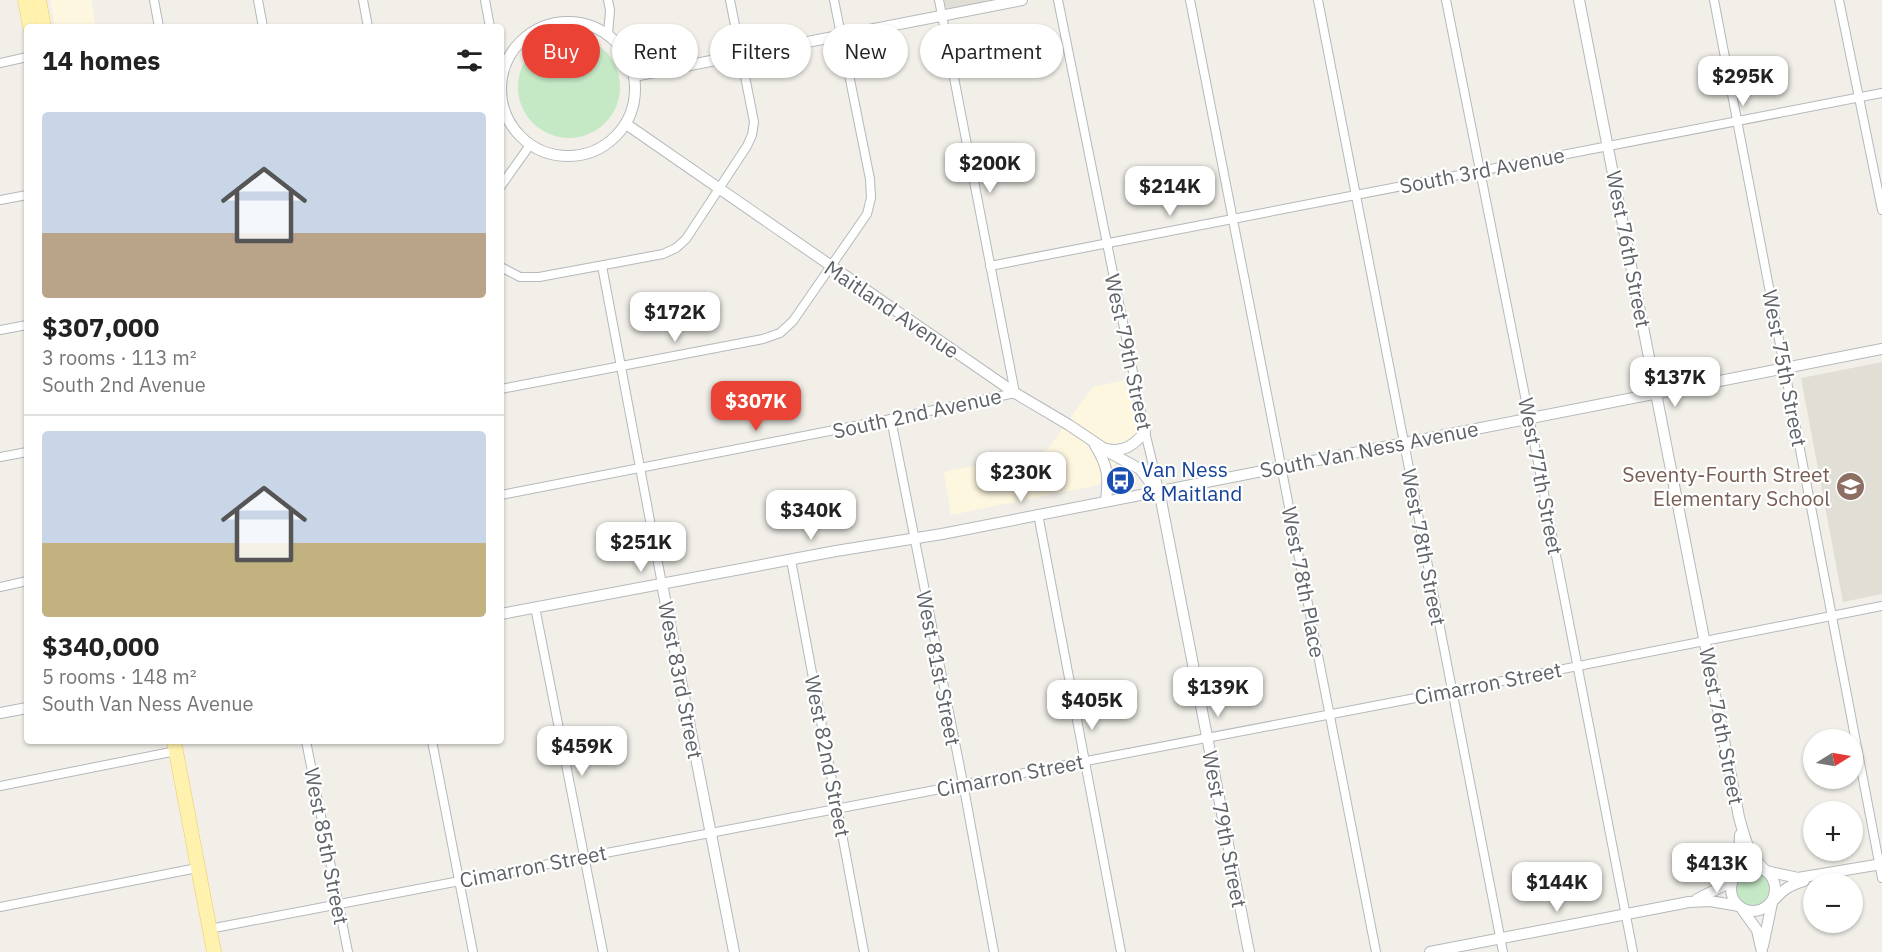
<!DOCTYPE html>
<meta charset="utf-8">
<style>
body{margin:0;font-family:"IBM Plex Sans",sans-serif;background:#f2f2f2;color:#222;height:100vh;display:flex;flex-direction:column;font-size:22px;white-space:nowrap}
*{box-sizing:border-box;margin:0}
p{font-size:20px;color:#767676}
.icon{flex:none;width:33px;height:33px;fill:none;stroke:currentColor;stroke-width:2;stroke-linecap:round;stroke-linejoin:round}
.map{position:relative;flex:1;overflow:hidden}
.details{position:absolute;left:24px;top:24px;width:480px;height:720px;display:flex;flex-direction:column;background:#fff;border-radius:6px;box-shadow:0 2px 4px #0004}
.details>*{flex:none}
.banner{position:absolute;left:522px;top:24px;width:570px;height:54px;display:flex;gap:12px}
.needle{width:39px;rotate:79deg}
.controls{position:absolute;left:1803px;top:729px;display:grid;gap:12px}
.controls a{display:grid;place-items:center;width:60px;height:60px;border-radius:50%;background:#fff;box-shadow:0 2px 4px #0004;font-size:30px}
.price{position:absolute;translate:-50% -51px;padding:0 14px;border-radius:12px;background:#fff;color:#222;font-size:20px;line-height:39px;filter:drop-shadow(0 2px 3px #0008)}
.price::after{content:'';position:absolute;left:50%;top:36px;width:18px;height:14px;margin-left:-9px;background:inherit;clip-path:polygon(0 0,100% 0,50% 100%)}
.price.on{background:#ea4335;color:#fff}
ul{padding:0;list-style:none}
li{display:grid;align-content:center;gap:12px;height:318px;padding:0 18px}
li+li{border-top:2px solid #e0e0e0}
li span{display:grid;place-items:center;height:186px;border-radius:6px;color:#555}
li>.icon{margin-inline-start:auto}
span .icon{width:108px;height:108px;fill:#fffc;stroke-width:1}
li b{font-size:26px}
h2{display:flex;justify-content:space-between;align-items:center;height:72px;padding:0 18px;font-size:26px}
.chip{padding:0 21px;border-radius:27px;background:#fff;box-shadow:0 2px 4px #0004;font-size:21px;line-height:54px}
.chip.on{background:#ea4335;color:#fff}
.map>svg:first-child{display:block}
.commercial{fill:#fef7e0}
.education{fill:#e1ded6}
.green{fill:#c5e8c5}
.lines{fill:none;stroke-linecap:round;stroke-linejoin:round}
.minor-casing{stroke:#b5b8bc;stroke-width:10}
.tertiary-casing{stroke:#b5b8bc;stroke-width:12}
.primary-casing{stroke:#f2c960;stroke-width:15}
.minor{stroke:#fff;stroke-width:8}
.tertiary{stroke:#fff;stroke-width:10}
.primary{stroke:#fff2af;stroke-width:14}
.labels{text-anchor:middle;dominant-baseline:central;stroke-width:4.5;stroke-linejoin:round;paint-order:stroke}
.street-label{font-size:21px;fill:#5f6368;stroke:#fff}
.transit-label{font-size:21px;fill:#164399;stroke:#fff;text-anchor:start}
.education-label{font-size:21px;fill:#785e54;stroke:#fff;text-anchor:end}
</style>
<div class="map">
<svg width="1882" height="952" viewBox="0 0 1882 952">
<rect width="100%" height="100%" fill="#f1efe8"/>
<g class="commercial">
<path d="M50,0h41l5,27h-41z"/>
<path d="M1129,379l9,56 -40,50 -147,30 -7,-43 62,-13 26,5 8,-11 7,-3 46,-63z"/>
</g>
<g class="education">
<path d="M939,0h86l-82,17z"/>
<path d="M1882,362v232l-39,8 -42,-224z"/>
</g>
<g class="green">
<circle cx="569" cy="87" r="51"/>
<circle cx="1753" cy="889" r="20"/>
</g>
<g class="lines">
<defs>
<g id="minor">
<path d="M154,0l5,27"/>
<path d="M258,0l5,27"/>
<path d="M363,0l5,27"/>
<path d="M485,0l5,27"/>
<path d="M608,0l2,10 -2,25"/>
<path d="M1058,0l87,432 14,58"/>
<path d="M1190,0l186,952"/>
<path d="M1318,0l185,952"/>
<path d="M1446,0l81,406 106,546"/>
<path d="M1714,0l168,878"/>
<path d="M1839,0l43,210"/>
<path d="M501,58l4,8"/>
<path d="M0,63l27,-6"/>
<path d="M501,186l29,-41"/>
<path d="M0,200l27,-5"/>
<path d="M602,266l60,318"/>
<path d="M990,266l892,-173"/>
<path d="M501,267l19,10h19l124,-23 13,-6 10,-9 61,-93 5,-11 2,-13 -24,-122"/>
<path d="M0,330l27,-5"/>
<path d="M501,389l262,-50 17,-6 13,-12 74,-107 4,-16 -1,-19 -36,-179"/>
<path d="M891,419l72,364 31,169"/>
<path d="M0,457l27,-5"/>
<path d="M501,495l390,-76 124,-26 -76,-393"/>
<path d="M1038,514l83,438"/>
<path d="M791,560l73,392"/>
<path d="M0,587l27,-6"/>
<path d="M535,607l68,345"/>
<path d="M306,741l42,211"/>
<path d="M432,741l41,211"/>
<path d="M0,786l176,-35"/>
<path d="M0,907l197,-39"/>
<path d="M209,929l1243,-238 430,-85"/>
</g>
<g id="tertiary">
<path d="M1579,0l160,817c6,22 9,37 26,53"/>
<circle cx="568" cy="89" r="67"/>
<path d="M634,76l388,-76"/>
<path d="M626,124l389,269 54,32 43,29 28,15 9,12 10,9 90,462"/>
<path d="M1095,445c13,21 14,31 11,56"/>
<path d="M1107,449c17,4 28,-5 38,-17"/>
<path d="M662,584l72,368"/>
<path d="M501,614l335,-63 106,-17 940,-185"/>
<path d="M0,713l27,-5"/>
<circle cx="1753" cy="889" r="22"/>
<path d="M1766,871l32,7 84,-14"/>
<path d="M1735,875l4,-15 1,-25"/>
<path d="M1697,899l26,-13 12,-11"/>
<path d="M1775,899c8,-10 16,-14 29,-18"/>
<path d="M1742,909l15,21 5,22"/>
<path d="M1763,946l9,-43"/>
<path d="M1430,952l259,-50 21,-1 29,5"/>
</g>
<g id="primary">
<path d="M25,0l5,27"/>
<path d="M39,0l5,27"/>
<path d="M174,741l40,211"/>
</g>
</defs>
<use href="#minor" class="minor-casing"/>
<use href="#tertiary" class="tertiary-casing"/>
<use href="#primary" class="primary-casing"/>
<use href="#minor" class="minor"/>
<use href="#tertiary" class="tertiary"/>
<use href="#primary" class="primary"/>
</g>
<defs>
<symbol id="bus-disc" viewBox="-11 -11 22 22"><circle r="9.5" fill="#1a4fb4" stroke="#fff"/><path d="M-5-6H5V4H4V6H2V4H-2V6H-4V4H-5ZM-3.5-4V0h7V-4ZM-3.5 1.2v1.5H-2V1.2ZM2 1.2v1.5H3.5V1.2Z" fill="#fff"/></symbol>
<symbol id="school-disc" viewBox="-11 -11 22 22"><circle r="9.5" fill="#8d6e63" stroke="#fff"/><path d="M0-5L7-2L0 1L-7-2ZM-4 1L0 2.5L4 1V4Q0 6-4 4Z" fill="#fff"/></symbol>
</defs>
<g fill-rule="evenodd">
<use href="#bus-disc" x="1104" y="464" width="33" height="33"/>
<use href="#school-disc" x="1834" y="470" width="33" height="33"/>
</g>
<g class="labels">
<g class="street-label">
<text transform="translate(1482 170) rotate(-11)">South 3rd Avenue</text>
<text transform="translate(1629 249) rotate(79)">West 76th Street</text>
<text transform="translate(892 309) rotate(34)">Maitland Avenue</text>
<text transform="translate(1129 352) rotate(78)">West 79th Street</text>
<text transform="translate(1785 368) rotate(79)">West 75th Street</text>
<text transform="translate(917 413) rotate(-12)">South 2nd Avenue</text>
<text transform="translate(1369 449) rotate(-11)">South Van Ness Avenue</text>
<text transform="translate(1541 476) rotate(79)">West 77th Street</text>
<text transform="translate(1424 547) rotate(79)">West 78th Street</text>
<text transform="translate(1304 582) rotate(79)">West 78th Place</text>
<text transform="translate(939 668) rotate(79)">West 81st Street</text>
<text transform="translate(681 680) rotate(79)">West 83rd Street</text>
<text transform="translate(1488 683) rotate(-11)">Cimarron Street</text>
<text transform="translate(1722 726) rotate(79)">West 76th Street</text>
<text transform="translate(828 756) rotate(79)">West 82nd Street</text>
<text transform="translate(1010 775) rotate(-11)">Cimarron Street</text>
<text transform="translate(1225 829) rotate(79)">West 79th Street</text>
<text transform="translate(327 846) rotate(79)">West 85th Street</text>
<text transform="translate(533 866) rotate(-11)">Cimarron Street</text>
</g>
<g class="transit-label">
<text x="1141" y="469">Van Ness<tspan x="1141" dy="24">&amp; Maitland</tspan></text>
</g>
<g class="education-label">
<text x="1830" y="474">Seventy-Fourth Street<tspan x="1830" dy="24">Elementary School</tspan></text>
</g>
</g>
</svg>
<div class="controls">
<a><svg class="needle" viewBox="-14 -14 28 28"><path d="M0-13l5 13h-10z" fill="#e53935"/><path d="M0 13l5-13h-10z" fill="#767676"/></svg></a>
<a>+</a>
<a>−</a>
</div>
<b class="price" style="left:1743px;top:107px">$295K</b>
<b class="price" style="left:990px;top:194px">$200K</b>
<b class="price" style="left:1170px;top:217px">$214K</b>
<b class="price" style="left:675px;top:343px">$172K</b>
<b class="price" style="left:1675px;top:408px">$137K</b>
<b class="price on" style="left:756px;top:432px">$307K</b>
<b class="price" style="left:1021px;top:503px">$230K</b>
<b class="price" style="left:811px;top:541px">$340K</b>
<b class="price" style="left:641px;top:573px">$251K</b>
<b class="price" style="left:1218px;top:718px">$139K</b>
<b class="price" style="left:1092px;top:731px">$405K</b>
<b class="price" style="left:582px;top:777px">$459K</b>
<b class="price" style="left:1717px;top:894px">$413K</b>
<b class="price" style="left:1557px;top:913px">$144K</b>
<div class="banner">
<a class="chip on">Buy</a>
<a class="chip">Rent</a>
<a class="chip">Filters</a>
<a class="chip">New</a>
<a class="chip">Apartment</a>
</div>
<section class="details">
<h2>14 homes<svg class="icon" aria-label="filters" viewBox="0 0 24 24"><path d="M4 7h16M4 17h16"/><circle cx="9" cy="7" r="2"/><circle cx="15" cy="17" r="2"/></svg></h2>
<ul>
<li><span style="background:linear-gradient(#c9d6e8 65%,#b9a48a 0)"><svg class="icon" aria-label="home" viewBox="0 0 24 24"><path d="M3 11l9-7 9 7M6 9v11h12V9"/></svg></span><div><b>$307,000</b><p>3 rooms · 113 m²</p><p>South 2nd Avenue</p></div></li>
<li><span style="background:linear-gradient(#c9d6e8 60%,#c2b280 0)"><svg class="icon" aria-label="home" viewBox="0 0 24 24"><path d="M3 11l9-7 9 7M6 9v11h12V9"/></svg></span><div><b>$340,000</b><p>5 rooms · 148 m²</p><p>South Van Ness Avenue</p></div></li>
</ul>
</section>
</div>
